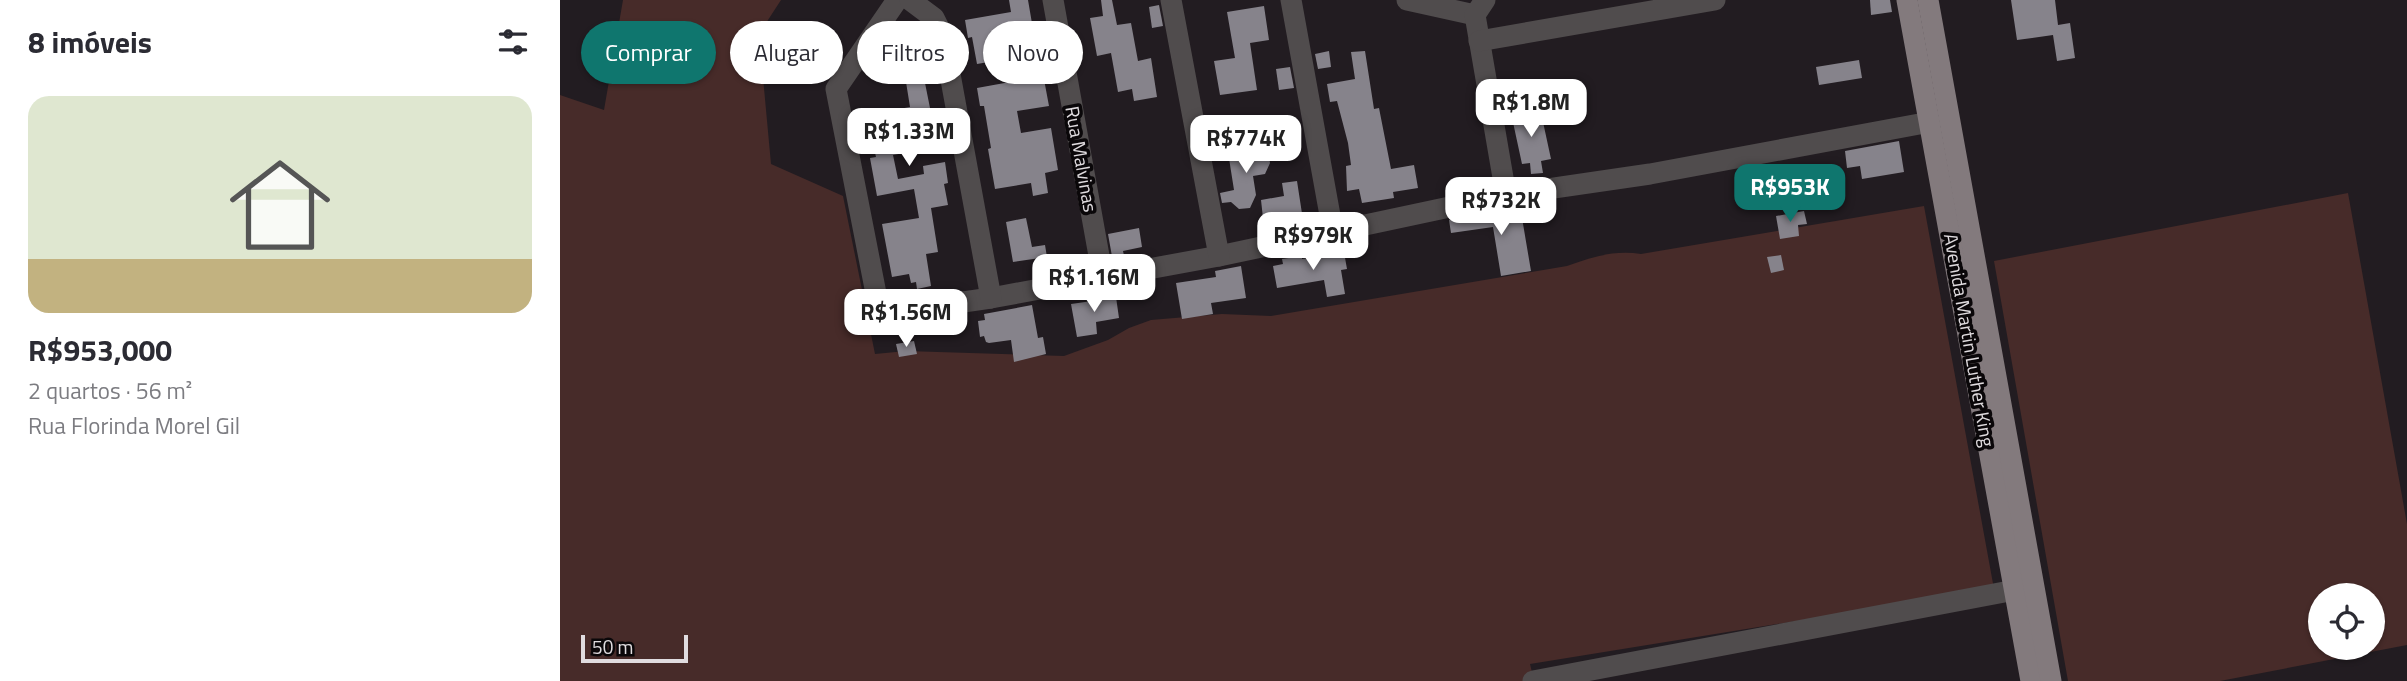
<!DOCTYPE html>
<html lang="pt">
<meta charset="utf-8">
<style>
body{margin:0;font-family:"Titillium Web",sans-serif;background:#f2f2f3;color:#2b2b33;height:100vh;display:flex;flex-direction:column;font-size:26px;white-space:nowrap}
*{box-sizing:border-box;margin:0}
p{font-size:23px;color:#7c7c81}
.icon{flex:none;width:38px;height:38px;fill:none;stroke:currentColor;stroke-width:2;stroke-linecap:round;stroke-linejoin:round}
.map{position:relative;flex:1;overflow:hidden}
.side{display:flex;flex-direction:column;background:#fff;width:560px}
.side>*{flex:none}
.hud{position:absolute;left:21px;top:21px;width:665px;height:63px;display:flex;gap:14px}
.fabs{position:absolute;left:1748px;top:583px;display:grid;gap:14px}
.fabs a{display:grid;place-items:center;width:77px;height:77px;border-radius:50%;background:#fff;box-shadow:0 2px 5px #0004;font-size:35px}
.scale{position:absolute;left:21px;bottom:18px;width:107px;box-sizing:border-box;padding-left:7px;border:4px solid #e0dcdf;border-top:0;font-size:19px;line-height:24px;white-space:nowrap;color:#e0dcdf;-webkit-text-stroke:5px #0a0709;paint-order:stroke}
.price{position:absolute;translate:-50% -60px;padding:0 16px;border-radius:14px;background:#fff;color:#222;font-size:23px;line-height:46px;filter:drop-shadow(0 2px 4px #0008)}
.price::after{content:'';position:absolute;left:50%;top:42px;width:21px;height:16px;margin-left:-10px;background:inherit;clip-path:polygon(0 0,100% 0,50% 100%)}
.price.current{background:#0f766e;color:#fff}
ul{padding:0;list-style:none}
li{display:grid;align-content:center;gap:14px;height:371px;padding:0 28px}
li+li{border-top:2px solid #e1e1e2}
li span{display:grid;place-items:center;height:217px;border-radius:21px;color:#555}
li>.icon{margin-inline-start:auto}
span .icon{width:126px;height:126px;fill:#fffc;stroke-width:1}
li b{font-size:30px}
h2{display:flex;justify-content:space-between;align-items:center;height:84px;padding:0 28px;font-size:30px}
.chip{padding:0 24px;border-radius:32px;background:#fff;box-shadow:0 2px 5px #0004;font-size:24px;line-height:63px}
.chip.current{background:#0f766e;color:#fff}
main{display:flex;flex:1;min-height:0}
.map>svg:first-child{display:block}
.green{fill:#472b29;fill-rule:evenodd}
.building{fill:#86838b}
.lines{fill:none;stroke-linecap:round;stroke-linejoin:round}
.minor{stroke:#504c4d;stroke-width:21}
.major{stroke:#837a7d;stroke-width:21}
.labels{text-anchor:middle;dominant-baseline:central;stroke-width:7;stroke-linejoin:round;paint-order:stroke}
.street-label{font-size:19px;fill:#e0dcdf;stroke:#0a0709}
</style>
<main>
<section class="side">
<h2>8 imóveis<svg class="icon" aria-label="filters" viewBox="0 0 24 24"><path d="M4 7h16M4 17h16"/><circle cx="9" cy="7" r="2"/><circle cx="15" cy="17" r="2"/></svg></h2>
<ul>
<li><span style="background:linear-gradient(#dfe7d0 75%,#c2b280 0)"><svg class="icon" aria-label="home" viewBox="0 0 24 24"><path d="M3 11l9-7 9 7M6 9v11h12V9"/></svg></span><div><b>R$953,000</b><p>2 quartos · 56 m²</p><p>Rua Florinda Morel Gil</p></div></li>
</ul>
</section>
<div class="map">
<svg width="1847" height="681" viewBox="0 0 1847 681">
<rect width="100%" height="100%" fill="#221c21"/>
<g class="green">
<path d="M63,0h158l-22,34 12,130 72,32 32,158 31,-3 158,5 44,-16 21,-12 22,-8 71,-6 49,2 296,-50c25,-9 47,-16 74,-12l283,-48 70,383 -464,75 4,17h-974v-586l44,15z"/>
<path d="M1788,193l59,331v121l-187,36h-152l-74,-420zM1760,595h53v53h-53z"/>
</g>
<g class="building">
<path d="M449,0h19l6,35h3v3l8,-2 2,17v4l-7,1 9,48 -32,5 4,22 30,-5 7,42 -13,3 3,20 -15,3 -2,-13 -36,6 -7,-40 3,-1 -7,-42h-4l-3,-18 33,-6 -4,-23 -29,5 -5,-27 -4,1 -3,-18 46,-8z"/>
<path d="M541,0h11l5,25 14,-2 7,38 13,-3 6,39 -23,4 -2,-12 -14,3 -7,-39 -14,3 -7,-38 13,-2z"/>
<path d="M1310,0h20l2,12 -21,3z"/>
<path d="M1451,0h44l3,25 12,-2 5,35 -18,3 -4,-26 -36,5z"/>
<path d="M599,5l4,21 -11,2 -3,-21z"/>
<path d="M704,6l5,34 -19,3 7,47 -37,5 -6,-34 21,-3 -8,-46z"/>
<path d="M359,30l4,22 -4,1 11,55h3l4,21 -21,3 4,18 -27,5 5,24 26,-5 -1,-8 22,-4 3,21 -4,1 4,21 -17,3 7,44 -12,2 5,32 -14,3 -1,-7 -5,1 -2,-9 -17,3 -10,-53 37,-6 -5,-29 -37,7 -7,-38 6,-1 -10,-44 11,-2 2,11 22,-4 -2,-9 11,-2 -4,-25 -5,1 -9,-48z"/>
<path d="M769,51l2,16 -13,2 -3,-15z"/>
<path d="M805,51l9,58 5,-1 12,61 23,-4 4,23 -25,4 1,6 -32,5 -3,-14 -12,2 -1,-25 5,-1 -3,-22 -11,-42 -7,1 -3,-18 28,-5 -4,-27z"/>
<path d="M1299,60l3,18 -43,7 -3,-18z"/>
<path d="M730,67l4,21 -15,2 -3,-21z"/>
<path d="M980,108l11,51 -10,2 2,12 -12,1 -1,-11 -8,1 -11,-51z"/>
<path d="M1339,141l5,31 -42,7 -2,-13 -13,2 -2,-17z"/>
<path d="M707,146l3,17 -5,11 -12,2 3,19 -6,13 -11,1 -8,-7 -9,1 -2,-10 14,-3 -6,-38z"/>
<path d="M737,181l6,39 -27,4 -1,-8 -12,2 -2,-18 23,-4 -2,-13z"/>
<path d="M960,206l11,65 -30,5 -8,-49 -42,6 -2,-13z"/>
<path d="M1244,211l3,13 -9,1 1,11 -19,3 -4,-23z"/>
<path d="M466,218l6,29 13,-2 2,12 -34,5 -7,-40z"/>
<path d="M579,228l3,19 -19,4 2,9 -12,2 -5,-28z"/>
<path d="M784,252l3,17 -6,1 4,24 -18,3 -3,-17 -47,8 -4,-22 10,-2 -1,-5 20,-3v3z"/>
<path d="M1221,255l3,15 -13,3 -4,-16z"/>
<path d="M681,266l5,32 -35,5 2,11 -31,5 -6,-36 40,-6 -1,-6z"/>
<path d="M549,293v5l7,-1 3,21 -23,4 1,12 -20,3 -6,-33 21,-3 -1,-5z"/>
<path d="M472,305l6,33 5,-1 3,17 -32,8 -3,-22 -22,3 -3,-1 -2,-6 -4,1 -2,-16 7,-1 -1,-6z"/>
<path d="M354,341l3,13 -18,3 -3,-13z"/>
</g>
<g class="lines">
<g class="minor">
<path d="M337,0l-61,89 44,225 111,-16 228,-42 287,-61 144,-21 280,-52"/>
<path d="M350,0l24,18 9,18 48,262"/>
<path d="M493,0l50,278"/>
<path d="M611,0l48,256"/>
<path d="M731,0l42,232"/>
<path d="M847,0l68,15"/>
<path d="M925,0l-10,15 31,180"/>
<path d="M919,41l236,-41"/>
<path d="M973,681l482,-91"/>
</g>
<g class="major">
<path d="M1347,0l124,681"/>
<path d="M1368,0l123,681"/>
</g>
</g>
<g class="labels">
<g class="street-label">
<text transform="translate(522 159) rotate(80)">Rua Malvinas</text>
<text transform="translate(1410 340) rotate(80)">Avenida Martin Luther King</text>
</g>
</g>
</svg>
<div class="fabs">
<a><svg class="icon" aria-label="locate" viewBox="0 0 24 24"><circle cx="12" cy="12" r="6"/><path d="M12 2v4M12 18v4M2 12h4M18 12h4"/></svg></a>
</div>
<div class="scale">50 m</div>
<b class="price" style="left:971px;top:139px">R$1.8M</b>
<b class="price" style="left:349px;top:168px">R$1.33M</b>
<b class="price" style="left:686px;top:175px">R$774K</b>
<b class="price current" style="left:1230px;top:224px">R$953K</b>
<b class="price" style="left:941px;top:237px">R$732K</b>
<b class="price" style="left:753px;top:272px">R$979K</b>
<b class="price" style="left:534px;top:314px">R$1.16M</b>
<b class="price" style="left:346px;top:349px">R$1.56M</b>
<div class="hud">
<a class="chip current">Comprar</a>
<a class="chip">Alugar</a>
<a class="chip">Filtros</a>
<a class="chip">Novo</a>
</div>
</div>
</main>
